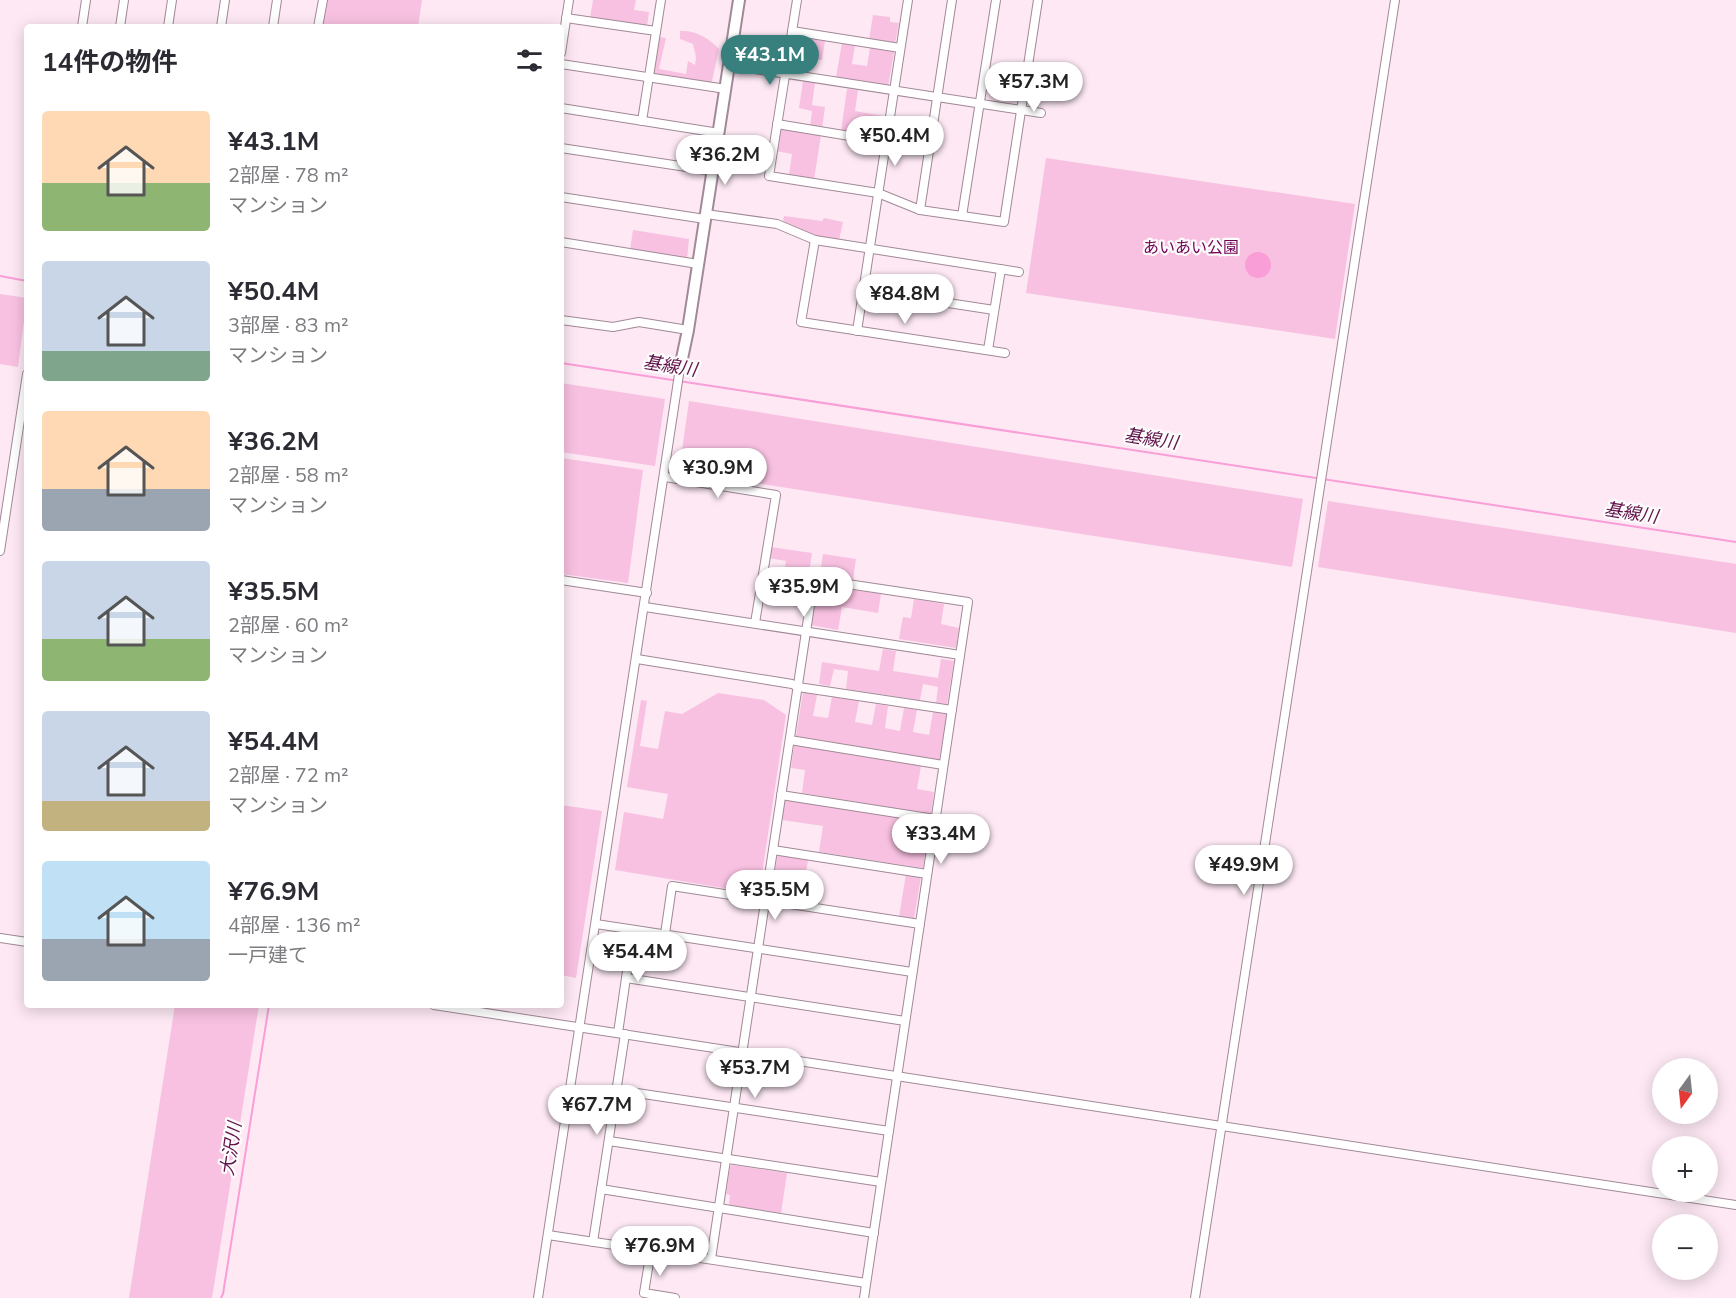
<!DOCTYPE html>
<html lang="ja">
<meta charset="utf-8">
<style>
body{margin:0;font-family:"Nunito Sans","Noto Sans JP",sans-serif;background:#f7f7f7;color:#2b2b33;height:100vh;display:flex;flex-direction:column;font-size:22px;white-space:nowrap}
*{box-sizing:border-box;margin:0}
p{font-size:20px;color:#7c7c81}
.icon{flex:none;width:33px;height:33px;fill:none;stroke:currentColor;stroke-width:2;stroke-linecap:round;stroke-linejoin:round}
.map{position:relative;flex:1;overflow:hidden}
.side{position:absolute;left:24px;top:24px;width:540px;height:984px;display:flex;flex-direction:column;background:#fff;border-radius:6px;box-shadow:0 3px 15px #0003}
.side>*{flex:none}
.needle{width:39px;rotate:195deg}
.controls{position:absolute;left:1652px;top:1058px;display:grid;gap:12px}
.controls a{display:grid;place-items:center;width:66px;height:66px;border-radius:50%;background:#fff;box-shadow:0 3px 15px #0003;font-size:30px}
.price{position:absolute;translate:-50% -51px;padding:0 14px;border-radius:21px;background:#fff;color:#222;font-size:20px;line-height:39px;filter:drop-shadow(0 2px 3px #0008)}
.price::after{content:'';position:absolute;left:50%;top:36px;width:18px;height:14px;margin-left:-9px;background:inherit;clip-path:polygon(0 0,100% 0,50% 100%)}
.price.on{background:#37807e;color:#fff}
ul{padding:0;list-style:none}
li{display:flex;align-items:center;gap:18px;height:150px;padding:0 18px}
li span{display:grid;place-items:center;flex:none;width:168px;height:120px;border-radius:6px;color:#555}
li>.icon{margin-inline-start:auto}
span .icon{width:72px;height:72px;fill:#fffc;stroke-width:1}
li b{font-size:26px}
h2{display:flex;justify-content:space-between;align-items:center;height:72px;padding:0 18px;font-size:26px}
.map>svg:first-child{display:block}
.green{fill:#f8c1e1}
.water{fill:#f99ed6}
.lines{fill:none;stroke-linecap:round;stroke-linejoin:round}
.stream{stroke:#f99ed6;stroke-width:2}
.street-casing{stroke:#a18997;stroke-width:10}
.secondary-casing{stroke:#a18997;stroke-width:14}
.street{stroke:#fff;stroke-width:8}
.secondary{stroke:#fff;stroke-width:10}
.labels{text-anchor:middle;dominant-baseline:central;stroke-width:4.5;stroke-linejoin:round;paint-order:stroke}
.park-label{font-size:16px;fill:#710154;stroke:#fcfcfc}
.water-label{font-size:18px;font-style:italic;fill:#611349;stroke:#fcfcfc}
</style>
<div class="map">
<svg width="1736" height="1298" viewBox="0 0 1736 1298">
<rect width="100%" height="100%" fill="#fde8f4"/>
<g class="green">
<path d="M328,0h94l-4,27h-95z"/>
<path d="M593,0h43l-2,10 15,2 -2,14 -57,-8z"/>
<path d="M873,15l17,2v5l9,1 -4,21 -26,-4z"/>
<path d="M680,31c15,-1 29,7 39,18l-7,32 -2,3 -54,-7 -4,-3 7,-37 7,1 -7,31 27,5 2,-13 7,4 1,-8 -3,-13 -13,-5z"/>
<path d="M794,36l31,5 -3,19 -14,-2 -3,15 -17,-3z"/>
<path d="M842,43l13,2 -3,19 15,2 3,-18 24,4 -6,35 -52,-10z"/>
<path d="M803,81l12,2 -3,22 13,2 -3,22 -12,-2 2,-16 -13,-3z"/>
<path d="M847,89l11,1 -3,21 28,5 -3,21 -39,-6z"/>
<path d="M780,128l41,7 -7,45 -25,-5 3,-21 -16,-3z"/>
<path d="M1046,158l309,46 -20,135 -309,-46z"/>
<path d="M784,216l38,5 2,-3 19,4 -4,18 -24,-4 -32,-15z"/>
<path d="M633,230l56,9 -2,20 -57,-9z"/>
<path d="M0,294l27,4 -9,69 -18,-3z"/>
<path d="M561,383l104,16 -10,67 -94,-14z"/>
<path d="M689,401l614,98 -11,68 -613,-96z"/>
<path d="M561,458l82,12 -15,113 -67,-9z"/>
<path d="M1328,501l408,63v69l-418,-66z"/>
<path d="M770,547l42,6 -8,55 -26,-4 1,-7 -17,-2 3,-20 18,2 3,-16 -17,-3z"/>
<path d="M823,554l33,5 -3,21 -33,-5z"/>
<path d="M817,584l64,10 -3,19 -36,-6 -4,23 -28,-5z"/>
<path d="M914,599l30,5 -3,20 18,4 -3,20 -57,-9 4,-22 8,1z"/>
<path d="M883,649l13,2 -3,20 45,7 3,-19 13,2 -7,43 -11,-1 2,-16 -15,-3 -3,16 -74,-11 2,-18 -14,-2 -4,17 -11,-2 3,-22 57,9z"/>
<path d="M803,692l14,3 -4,21 15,2 4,-21 27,4 -4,21 17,3 4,-21 12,2 -3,22 15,3 4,-23 13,2 -4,22 16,3 4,-23 14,2 -8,46 -143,-24z"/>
<path d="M718,693l46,7 22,15 -27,179 -144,-24 9,-58 39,7 5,-25 -41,-7 14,-87 6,1 -7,45 18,3 7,-38 17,3z"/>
<path d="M794,745l127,21 -4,23 17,3 -3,22 -129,-21 3,-23 -14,-2z"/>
<path d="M785,800l130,20 -4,24 15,3 -3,21 -104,-16 4,-26 -41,-6z"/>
<path d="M561,805l41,6 -26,167 -15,-3z"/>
<path d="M780,855l28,5 -7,41 -25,-4 1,-9 -4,-1 4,-30z"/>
<path d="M906,874l15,3 -7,42 -15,-2z"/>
<path d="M175,1005h84l-47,293h-83z"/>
<path d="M732,1165l55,8 -6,40 -52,-8 1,-10 -4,-1 4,-27z"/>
</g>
<circle class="water" cx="1258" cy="265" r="13"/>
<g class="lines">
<g class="stream">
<path d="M0,276l27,5"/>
<path d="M561,363l1175,179"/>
<path d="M221,1298l2,-4 46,-289"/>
</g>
<defs>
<g id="street">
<path d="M797,0l-28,176 109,17 42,17 84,12 34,-222"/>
<path d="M566,18l90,13"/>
<path d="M82,27l4,-27"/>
<path d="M120,27l4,-27"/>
<path d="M168,27l4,-27"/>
<path d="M221,27l4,-27"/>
<path d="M273,27l4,-27"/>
<path d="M318,27l5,-27"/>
<path d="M792,31l108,17"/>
<path d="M561,53l8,-53"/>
<path d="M561,64l165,25"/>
<path d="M729,65l312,48"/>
<path d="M561,108l158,25"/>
<path d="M642,121l19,-121"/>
<path d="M777,124l109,18"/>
<path d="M561,148l152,23"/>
<path d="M561,197l144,22"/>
<path d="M920,210l32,-210"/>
<path d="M706,214l71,10 38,16 204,32"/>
<path d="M962,216l34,-216"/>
<path d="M815,240l-14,82 204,31"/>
<path d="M561,242l137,22"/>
<path d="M863,290l131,20"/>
<path d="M561,320l52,7 26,-5 49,8"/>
<path d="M857,331l51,-331"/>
<path d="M988,350l13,-81"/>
<path d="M665,477l111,18 -21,128"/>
<path d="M0,551l27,-177"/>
<path d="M561,580l86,13"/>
<path d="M645,607l315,48"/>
<path d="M637,659l155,25 6,3 154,23"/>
<path d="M790,740l153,25"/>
<path d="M781,795l154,24"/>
<path d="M773,850l154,24"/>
<path d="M596,924l316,48"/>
<path d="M665,934l7,-48 248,38"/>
<path d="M0,938l27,4"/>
<path d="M626,978l279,43"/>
<path d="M434,1005l1302,200"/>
<path d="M618,1033l15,-103"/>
<path d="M617,1090l272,41"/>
<path d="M609,1141l272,41"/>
<path d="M601,1189l273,44"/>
<path d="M548,1235l318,48"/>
<path d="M593,1242l32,-208"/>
<path d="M651,1250l-7,43 31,5"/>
<path d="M711,1259l103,-680 154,23 -104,696"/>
<path d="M538,1298l142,-930"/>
<path d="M1195,1298l200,-1298"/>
</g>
<path id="secondary" d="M680,368l8,-38 51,-330"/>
</defs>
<use href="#street" class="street-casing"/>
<use href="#secondary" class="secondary-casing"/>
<use href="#street" class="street"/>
<use href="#secondary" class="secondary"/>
</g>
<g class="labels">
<g class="park-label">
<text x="1191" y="248">あいあい公園</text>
</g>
<g class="water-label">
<text transform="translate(670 366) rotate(9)">基線川</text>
<text transform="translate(1151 439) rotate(9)">基線川</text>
<text transform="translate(1631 513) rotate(9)">基線川</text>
<text transform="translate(231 1149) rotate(-81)">大沢川</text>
</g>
</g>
</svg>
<div class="controls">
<a><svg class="needle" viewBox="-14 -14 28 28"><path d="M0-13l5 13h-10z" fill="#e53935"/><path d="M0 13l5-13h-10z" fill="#7c7c81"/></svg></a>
<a>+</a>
<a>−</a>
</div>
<b class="price on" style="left:770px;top:86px">¥43.1M</b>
<b class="price" style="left:1034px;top:113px">¥57.3M</b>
<b class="price" style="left:895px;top:167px">¥50.4M</b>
<b class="price" style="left:725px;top:186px">¥36.2M</b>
<b class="price" style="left:905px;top:325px">¥84.8M</b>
<b class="price" style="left:718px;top:499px">¥30.9M</b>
<b class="price" style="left:804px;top:618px">¥35.9M</b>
<b class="price" style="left:941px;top:865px">¥33.4M</b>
<b class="price" style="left:1244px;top:896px">¥49.9M</b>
<b class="price" style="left:775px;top:921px">¥35.5M</b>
<b class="price" style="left:638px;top:983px">¥54.4M</b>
<b class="price" style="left:755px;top:1099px">¥53.7M</b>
<b class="price" style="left:597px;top:1136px">¥67.7M</b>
<b class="price" style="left:660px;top:1277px">¥76.9M</b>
<section class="side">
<h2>14件の物件<svg class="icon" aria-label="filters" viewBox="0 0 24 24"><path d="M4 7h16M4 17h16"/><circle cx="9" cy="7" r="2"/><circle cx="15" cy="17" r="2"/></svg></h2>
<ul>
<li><span style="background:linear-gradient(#ffd9b3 60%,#8fb573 0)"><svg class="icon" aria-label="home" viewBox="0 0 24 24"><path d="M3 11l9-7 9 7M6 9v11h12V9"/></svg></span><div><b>¥43.1M</b><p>2部屋 · 78 m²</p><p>マンション</p></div></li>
<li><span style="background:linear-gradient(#c9d6e8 75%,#7fa58c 0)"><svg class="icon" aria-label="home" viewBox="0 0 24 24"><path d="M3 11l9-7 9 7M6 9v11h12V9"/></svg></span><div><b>¥50.4M</b><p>3部屋 · 83 m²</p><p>マンション</p></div></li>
<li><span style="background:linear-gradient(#ffd9b3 65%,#9aa5b1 0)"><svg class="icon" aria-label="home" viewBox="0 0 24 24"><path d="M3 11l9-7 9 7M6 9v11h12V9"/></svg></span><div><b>¥36.2M</b><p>2部屋 · 58 m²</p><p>マンション</p></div></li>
<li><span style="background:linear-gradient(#c9d6e8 65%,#8fb573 0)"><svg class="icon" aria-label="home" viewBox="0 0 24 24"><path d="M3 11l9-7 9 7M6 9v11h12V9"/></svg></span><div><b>¥35.5M</b><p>2部屋 · 60 m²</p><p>マンション</p></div></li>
<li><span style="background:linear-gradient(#c9d6e8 75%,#c2b280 0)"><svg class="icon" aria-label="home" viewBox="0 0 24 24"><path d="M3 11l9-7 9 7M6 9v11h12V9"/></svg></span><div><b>¥54.4M</b><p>2部屋 · 72 m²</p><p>マンション</p></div></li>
<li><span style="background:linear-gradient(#bfe0f5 65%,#9aa5b1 0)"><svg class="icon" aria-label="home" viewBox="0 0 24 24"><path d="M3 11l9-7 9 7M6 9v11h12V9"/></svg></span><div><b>¥76.9M</b><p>4部屋 · 136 m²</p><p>一戸建て</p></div></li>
</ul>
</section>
</div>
